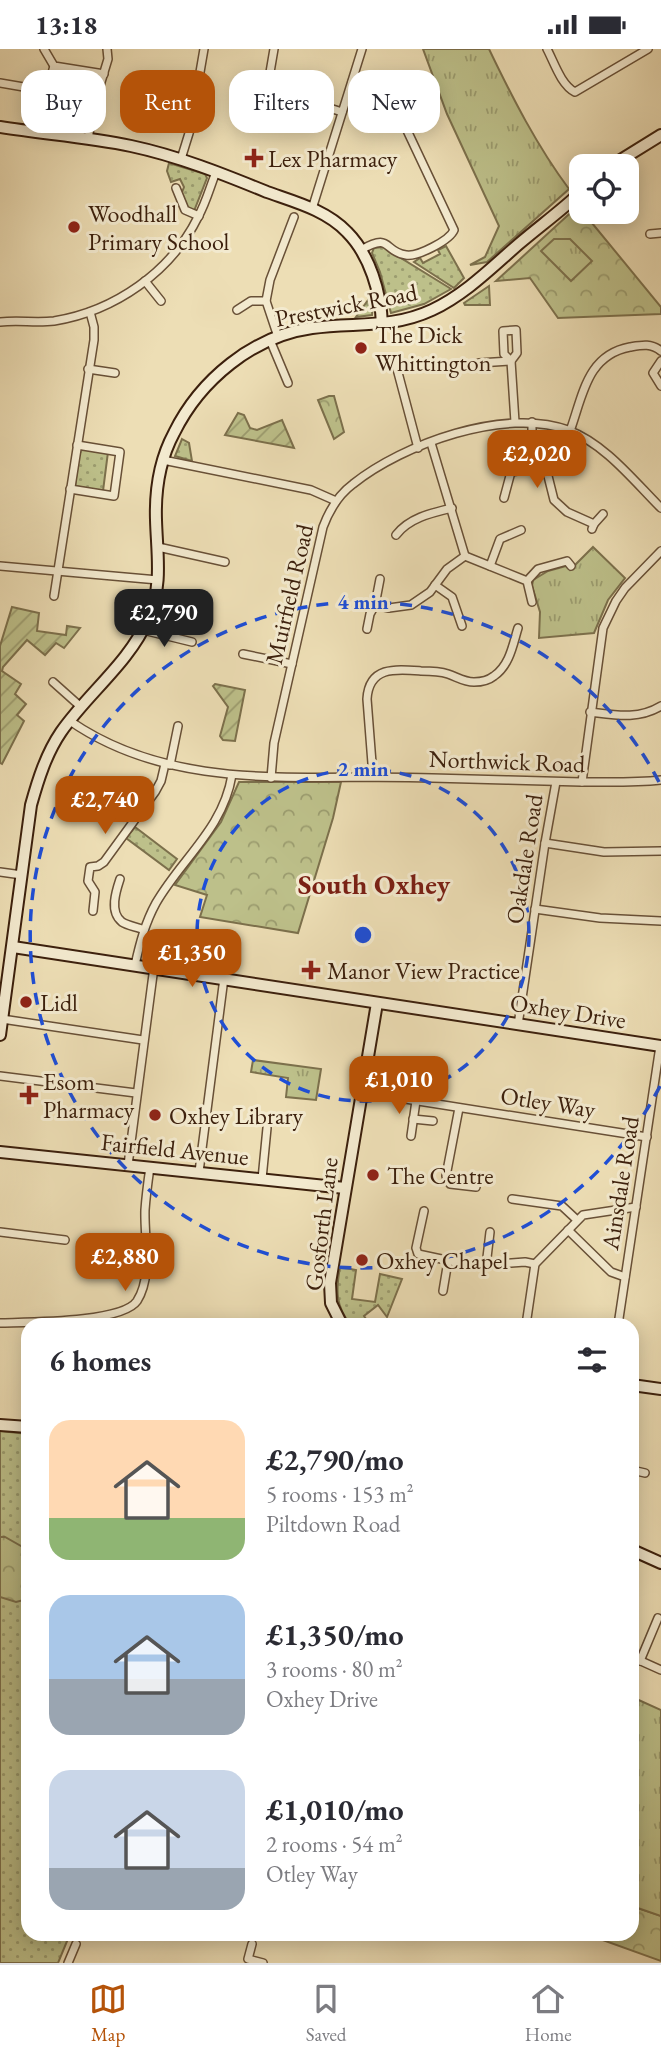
<!DOCTYPE html>
<meta charset="utf-8">
<style>
body{margin:0;font-family:"EB Garamond",serif;background:#f7f7f7;color:#2b2b33;height:100vh;display:flex;flex-direction:column;font-size:26px;white-space:nowrap}
*{box-sizing:border-box;margin:0}
p{font-size:23px;color:#7c7c81}
.icon{flex:none;width:38px;height:38px;fill:none;stroke:currentColor;stroke-width:2;stroke-linecap:round;stroke-linejoin:round}
.map{position:relative;flex:1;overflow:hidden}
.panel{position:absolute;left:21px;top:1269px;width:618px;height:623px;display:flex;flex-direction:column;background:#fff;border-radius:21px;box-shadow:0 4px 18px #0003}
.panel>*{flex:none}
.top-card{position:absolute;left:21px;top:21px;width:620px;height:63px;display:flex;gap:14px}
.fabs{position:absolute;left:569px;top:105px;display:grid;gap:14px}
.fabs a{display:grid;place-items:center;width:70px;height:70px;border-radius:14px;background:#fff;box-shadow:0 4px 18px #0003;font-size:35px}
.price{position:absolute;translate:-50% -60px;padding:0 16px;border-radius:14px;background:#b45309;color:#fff;font-size:23px;line-height:46px;filter:drop-shadow(0 2px 4px #0008)}
.price::after{content:'';position:absolute;left:50%;top:42px;width:21px;height:16px;margin-left:-10px;background:inherit;clip-path:polygon(0 0,100% 0,50% 100%)}
.price.active{background:#222;color:#fff}
ul{padding:0;list-style:none}
li{display:flex;align-items:center;gap:21px;height:175px;padding:0 28px}
li span{display:grid;place-items:center;flex:none;width:196px;height:140px;border-radius:21px;color:#555}
li>.icon{margin-inline-start:auto}
span .icon{width:84px;height:84px;fill:#fffc;stroke-width:1}
li b{font-size:30px}
h2{display:flex;justify-content:space-between;align-items:center;height:84px;padding:0 28px;font-size:30px}
.pill{padding:0 24px;border-radius:21px;background:#fff;box-shadow:0 4px 18px #0003;font-size:24px;line-height:63px}
.pill.active{background:#b45309;color:#fff}
.status{display:flex;justify-content:space-between;align-items:center;height:49px;padding:0 35px;background:#fff;direction:ltr}
.status svg{height:19px;fill:currentColor}
.tabs{display:flex;justify-content:space-around;align-items:center;height:98px;border-top:2px solid #e1e1e2;background:#fff;font-size:19px;color:#7c7c81}
.tabs a{display:grid;justify-items:center;gap:4px}
.tabs .active{color:#b45309}
.map>svg:first-child{display:block}
.grass{fill:url(#grass-dots);stroke:#7c704c;stroke-width:2}
.forest{fill:url(#forest-crowns);stroke:#7c704c;stroke-width:2}
.park{fill:url(#park-tufts);stroke:#7c704c;stroke-width:2}
.garden{fill:url(#garden-furrows);stroke:#7c704c;stroke-width:2}
.lines{fill:none;stroke-linecap:round;stroke-linejoin:round}
.street-casing{stroke:#685037;stroke-width:10}
.secondary-casing{stroke:#3c200d;stroke-width:14}
.street{stroke:#f3eacf;stroke-width:7}
.secondary{stroke:#f3eacf;stroke-width:10}
.ring{fill:none;stroke:#1d4ed8;stroke-width:3.5;stroke-dasharray:12 9}
.poi-dot{fill:#8f2418;stroke:#f3eacf;stroke-width:2.5}
.labels{text-anchor:middle;dominant-baseline:central;stroke-width:6;stroke-linejoin:round;paint-order:stroke}
.poi-label{font-size:24px;fill:#3c200d;stroke:#f3eacf;text-anchor:start}
.street-label{font-size:24px;fill:#3c200d;stroke:#f3eacf}
.quarter-label{font-size:28px;font-weight:bold;fill:#7a1f14;stroke:#f3eacf}
.centre{fill:#1d4ed8;stroke:#f3eacf;stroke-width:3.5}
.ring-label{font-size:21px;text-anchor:middle;font-weight:bold;fill:#1d4ed8;stroke:#f3eacf;stroke-width:6;stroke-linejoin:round;paint-order:stroke}
</style>
<div class="status"><b>13:18</b><svg viewBox="0 0 49 12"><path d="M0 12V9h3v3zM5 12V6h3v6zM10 12V3h3v9zM15 12V0h3v12zM26 1h20v11H26zM47 4h2v5h-2z"/></svg></div>
<div class="map">
<svg width="661" height="1914" viewBox="0 0 661 1914">
<defs>
<pattern id="grass-dots" width="8" height="8" patternUnits="userSpaceOnUse" patternTransform="scale(1.75)"><rect width="8" height="8" fill="#bdc08a"/><path d="M2 2h.1M6 6h.1" fill="none" stroke="#9b9c6f" stroke-width="1.8" stroke-linecap="round"/></pattern>
<pattern id="forest-crowns" width="20" height="18" patternUnits="userSpaceOnUse" patternTransform="scale(1.75)"><rect width="20" height="18" fill="#bdc08a"/><path d="M2 6a3 3 0 1 1 6 0M12 15a3 3 0 1 1 6 0" fill="none" stroke="#9b9c6f"/></pattern>
<pattern id="park-tufts" width="24" height="20" patternUnits="userSpaceOnUse" patternTransform="scale(1.75)"><rect width="24" height="20" fill="#bdc08a"/><path d="M3 7l-1-3M5 7V3M7 7l1-3M15 17l-1-3M17 17v-4M19 17l1-3" fill="none" stroke="#9b9c6f"/></pattern>
<pattern id="garden-furrows" width="10" height="10" patternUnits="userSpaceOnUse" patternTransform="scale(1.75)"><rect width="10" height="10" fill="#bdc08a"/><path d="M-1 1l2-2M0 10L10 0M9 11l2-2" fill="none" stroke="#9b9c6f"/></pattern>
</defs>
<rect width="100%" height="100%" fill="#eddeb5"/>
<filter id="stains"><feTurbulence type="fractalNoise" baseFrequency=".00286" numOctaves="4"/><feColorMatrix values="0 0 0 0 .2 0 0 0 0 .09 0 0 0 0 .02 0 0 0 .5 -.17"/></filter>
<radialGradient id="worn" r=".72"><stop offset=".6" stop-color="#630" stop-opacity="0"/><stop offset="1" stop-color="#630" stop-opacity=".3"/></radialGradient>
<g class="grass">
<path d="M169,114l36,11 2,4 -13,33 -6,-2 -7,-14 3,-8 -4,-8 -9,3 -4,-11z"/>
<path d="M446,197l18,32 -10,10 -40,-26 6,-4 3,5 17,-9 -2,-4z"/>
<path d="M383,198l65,40 3,2 -27,15 -33,9 -11,-41 -8,-19 2,-5z"/>
<path d="M489,237l1,19h-25l-1,-2z"/>
<path d="M371,247l2,9 -1,10 -16,2z"/>
<path d="M182,390l7,4 3,18 -17,-5z"/>
<path d="M80,398l28,5 -5,39 -28,-5z"/>
<path d="M135,778l42,32 -8,11 -43,-32z"/>
<path d="M340,1218l16,3 -4,29 23,3 5,-28 22,5 -15,38 -9,-12 -14,11 6,9h-19c-16,-18 -15,-36 -11,-58z"/>
<path d="M0,1382l28,3v500h42l-12,29h-58z"/>
</g>
<g class="forest">
<path d="M578,157l83,101v7l-103,4 -28,-40 -34,3z"/>
<path d="M329,347h5l10,36 -10,7 -16,-39z"/>
<path d="M239,733h102l-8,36 -35,115 -98,-16 7,-22 -32,-10 46,-63z"/>
<path d="M0,1488h5l23,13v49l-12,3 -16,-5z"/>
<path d="M632,1857l29,10v45l-75,-27h46z"/>
</g>
<g class="park">
<path d="M423,0h66c23,48 48,97 80,140l-82,73 -17,3 15,-8 14,-31 -52,-112z"/>
<path d="M554,190h16l22,22 -21,20 -30,-30z"/>
<path d="M593,498l32,31 -17,22 -14,33 -55,5 1,-26 -8,-26 1,-6 15,-9 18,-5 4,4z"/>
<path d="M253,1011l68,9 -5,31 -30,-3 2,-19 -37,-6z"/>
<path d="M632,1648l29,13v206l-29,-10z"/>
</g>
<g class="garden">
<path d="M238,364l6,2 6,13 7,2 25,-10 12,28 -69,-13z"/>
<path d="M12,558l27,6 -2,18 29,4 1,-9 13,2 -16,20 -8,-5 -11,12 -18,-15 -24,27 -1,4 19,13 -6,10 11,10 -9,11 7,6 -22,43 -2,-1v-117z"/>
<path d="M215,635l30,6 -10,51 -12,-1 -3,-4 8,-29 -15,-21z"/>
</g>
<g class="lines">
<defs>
<g id="street">
<path d="M44,0l10,17 50,8"/>
<path d="M274,0l-6,35 2,5 72,23"/>
<path d="M547,0c7,13 14,36 28,43l73,-43"/>
<path d="M352,33l29,10 15,15 58,123c-4,10 -36,27 -48,25 -23,-3 -14,-23 -45,-5"/>
<path d="M0,34l47,8 7,-25"/>
<path d="M47,42l8,8"/>
<path d="M88,90l6,-34 14,-46 -1,-10"/>
<path d="M181,110l9,-29 14,-81"/>
<path d="M176,139l9,22 14,6"/>
<path d="M312,160l50,-160"/>
<path d="M650,185l11,-1"/>
<path d="M145,232l16,20"/>
<path d="M237,261l14,-9h15"/>
<path d="M0,273c18,-2 36,1 54,-1 61,-10 117,-49 144,-104 8,-14 12,-30 18,-45"/>
<path d="M278,288l-12,-36 4,-21 24,-63"/>
<path d="M270,291l18,43"/>
<path d="M511,312l-7,-7 -1,-23 13,-1 1,23 -6,8 4,61"/>
<path d="M661,312l-8,12 8,13"/>
<path d="M479,314l32,-2"/>
<path d="M396,316l22,83"/>
<path d="M88,320l27,4"/>
<path d="M532,373v25l15,25 7,28 13,12 27,12"/>
<path d="M570,382c13,-36 17,-76 60,-84 12,-2 21,-4 31,4"/>
<path d="M163,411l148,30 25,11"/>
<path d="M547,423l11,-5"/>
<path d="M70,440l44,7 6,-44 -43,-7"/>
<path d="M504,449l7,-26 12,-2 18,-9"/>
<path d="M592,480l2,-5 9,-10"/>
<path d="M396,486c13,-17 35,-22 56,-27"/>
<path d="M158,498l67,15"/>
<path d="M465,507l62,25 5,21"/>
<path d="M0,517l158,14"/>
<path d="M490,517l10,-27 21,-9"/>
<path d="M527,532l11,-12 29,-8 4,5"/>
<path d="M435,536l17,12 10,29"/>
<path d="M54,547l40,-256v-13l-4,-15"/>
<path d="M375,556l14,3 22,-3 19,-13 17,-23 18,-13 -34,-113"/>
<path d="M367,580l3,-15 5,-9 5,-26"/>
<path d="M143,581l49,12"/>
<path d="M243,605l49,10"/>
<path d="M53,633l28,25"/>
<path d="M590,663c25,3 48,8 71,-6"/>
<path d="M70,672c107,74 240,52 362,57 50,1 99,3 149,4 27,0 53,1 80,-2"/>
<path d="M170,716l8,-39"/>
<path d="M373,727l-6,-77c2,-33 29,-30 54,-28 9,0 18,0 27,3 9,3 16,8 26,8 7,0 15,-2 20,-6 16,-11 19,-32 24,-48"/>
<path d="M271,729l3,-35 49,-216c6,-16 15,-32 30,-43 50,-40 152,-77 215,-54 37,14 65,50 93,78"/>
<path d="M582,733l21,-154 13,-27 9,-13 36,-37"/>
<path d="M545,794l59,9 57,-1"/>
<path d="M0,823l22,3"/>
<path d="M120,830c-4,12 -11,33 2,43 6,4 16,5 22,8"/>
<path d="M535,860l65,9 61,3"/>
<path d="M93,862l2,-19 -7,-11 2,-14 8,-1 6,-4 51,-70 6,-11 4,-17"/>
<path d="M135,916c5,-22 10,-42 21,-62 26,-45 67,-74 76,-128"/>
<path d="M2,970l141,21"/>
<path d="M518,976l27,-182 11,-61"/>
<path d="M0,1027l136,17"/>
<path d="M361,1043l286,45"/>
<path d="M459,1059l-13,68 4,8 26,3"/>
<path d="M413,1070l20,2"/>
<path d="M411,1087l5,-35"/>
<path d="M128,1116l26,-198"/>
<path d="M199,1123l25,-194"/>
<path d="M262,1130l5,-51"/>
<path d="M512,1150l50,7 15,14"/>
<path d="M424,1162l-8,37 2,6 56,12 51,-4 10,2"/>
<path d="M568,1181l43,42 14,5"/>
<path d="M0,1183l65,8"/>
<path d="M486,1217l4,-34"/>
<path d="M443,1242l5,-30"/>
<path d="M0,1274c27,-1 122,0 137,-22 16,-25 7,-63 8,-91 1,-14 3,-29 5,-43"/>
<path d="M526,1276l9,-61 48,-49 53,-8"/>
<path d="M618,1276l42,-279"/>
<path d="M632,1421l13,3"/>
<path d="M632,1608l29,13"/>
<path d="M640,1612l18,-43"/>
<path d="M252,1895l-4,15 15,4"/>
<path d="M68,1914l8,-19"/>
</g>
<g id="secondary">
<path d="M0,78c44,7 88,10 131,19 47,10 92,28 136,46 28,10 59,18 80,40 23,23 34,61 35,93"/>
<path d="M611,117l50,-31"/>
<path d="M13,898l648,99"/>
<path d="M0,986l31,-230c7,-25 15,-51 30,-73 27,-39 68,-69 87,-113 15,-33 9,-64 8,-99 -1,-30 4,-61 18,-87 26,-53 79,-97 138,-105 43,-6 79,1 120,-18 34,-16 60,-43 88,-67 20,-17 42,-33 61,-51"/>
<path d="M0,1103l345,36"/>
<path d="M342,1276l-11,-22 -1,-20 47,-280"/>
<path d="M632,1336l29,4"/>
<path d="M0,1376l28,2"/>
<path d="M632,1501l29,13"/>
</g>
</defs>
<use href="#street" class="street-casing"/>
<use href="#secondary" class="secondary-casing"/>
<use href="#street" class="street"/>
<use href="#secondary" class="secondary"/>
</g>
<g class="ring">
<circle cx="363" cy="886" r="166"/>
<path d="M660 1037A333 333 0 1 1 660 735"/>
</g>
<g class="poi-dot">
<path d="M250.5 98.5h7v7h7v7h-7v7h-7v-7h-7v-7h7z"/>
<circle cx="74" cy="178" r="7"/>
<circle cx="361" cy="299" r="7"/>
<path d="M307.5 910.5h7v7h7v7h-7v7h-7v-7h-7v-7h7z"/>
<circle cx="26" cy="953" r="7"/>
<path d="M25.5 1035.5h7v7h7v7h-7v7h-7v-7h-7v-7h7z"/>
<circle cx="155" cy="1066" r="7"/>
<circle cx="373" cy="1126" r="7"/>
<circle cx="362" cy="1211" r="7"/>
</g>
<g class="labels">
<g class="poi-label">
<text x="268" y="109">Lex Pharmacy</text>
<text x="88" y="164">Woodhall<tspan x="88" dy="28">Primary School</tspan></text>
<text x="375" y="285">The Dick<tspan x="375" dy="28">Whittington</tspan></text>
<text x="327" y="921">Manor View Practice</text>
<text x="40" y="953">Lidl</text>
<text x="43" y="1032">Esom<tspan x="43" dy="28">Pharmacy</tspan></text>
<text x="169" y="1066">Oxhey Library</text>
<text x="387" y="1126">The Centre</text>
<text x="376" y="1211">Oxhey Chapel</text>
</g>
<g class="street-label">
<text transform="translate(346 256) rotate(-11)">Prestwick Road</text>
<text transform="translate(289 545) rotate(-77)">Muirfield Road</text>
<text transform="translate(507 712) rotate(2)">Northwick Road</text>
<text transform="translate(524 810) rotate(-81)">Oakdale Road</text>
<text transform="translate(568 962) rotate(9)">Oxhey Drive</text>
<text transform="translate(548 1053) rotate(9)">Otley Way</text>
<text transform="translate(175 1100) rotate(6)">Fairfield Avenue</text>
<text transform="translate(620 1134) rotate(-81)">Ainsdale Road</text>
<text transform="translate(321 1175) rotate(-83)">Gosforth Lane</text>
</g>
<g class="quarter-label">
<text x="374" y="835">South Oxhey</text>
</g>
</g>
<circle cx="363" cy="886" r="10" class="centre"/>
<g class="ring-label">
<text x="363" y="560">4 min</text>
<text x="363" y="727">2 min</text>
</g>
<rect width="100%" height="100%" filter="url(#stains)"/>
<rect width="100%" height="100%" fill="url(#worn)"/>
</svg>
<div class="fabs">
<a><svg class="icon" aria-label="locate" viewBox="0 0 24 24"><circle cx="12" cy="12" r="6"/><path d="M12 2v4M12 18v4M2 12h4M18 12h4"/></svg></a>
</div>
<b class="price" style="left:537px;top:441px">£2,020</b>
<b class="price active" style="left:164px;top:600px">£2,790</b>
<b class="price" style="left:105px;top:787px">£2,740</b>
<b class="price" style="left:192px;top:940px">£1,350</b>
<b class="price" style="left:399px;top:1067px">£1,010</b>
<b class="price" style="left:125px;top:1244px">£2,880</b>
<div class="top-card">
<a class="pill">Buy</a>
<a class="pill active">Rent</a>
<a class="pill">Filters</a>
<a class="pill">New</a>
</div>
<section class="panel">
<h2>6 homes<svg class="icon" aria-label="filters" viewBox="0 0 24 24"><path d="M4 7h16M4 17h16"/><circle cx="9" cy="7" r="2"/><circle cx="15" cy="17" r="2"/></svg></h2>
<ul>
<li><span style="background:linear-gradient(#ffd9b3 70%,#8fb573 0)"><svg class="icon" aria-label="home" viewBox="0 0 24 24"><path d="M3 11l9-7 9 7M6 9v11h12V9"/></svg></span><div><b>£2,790/mo</b><p>5 rooms · 153 m²</p><p>Piltdown Road</p></div></li>
<li><span style="background:linear-gradient(#a9c7e8 60%,#9aa5b1 0)"><svg class="icon" aria-label="home" viewBox="0 0 24 24"><path d="M3 11l9-7 9 7M6 9v11h12V9"/></svg></span><div><b>£1,350/mo</b><p>3 rooms · 80 m²</p><p>Oxhey Drive</p></div></li>
<li><span style="background:linear-gradient(#c9d6e8 70%,#9aa5b1 0)"><svg class="icon" aria-label="home" viewBox="0 0 24 24"><path d="M3 11l9-7 9 7M6 9v11h12V9"/></svg></span><div><b>£1,010/mo</b><p>2 rooms · 54 m²</p><p>Otley Way</p></div></li>
</ul>
</section>
</div>
<nav class="tabs">
<a class="active"><svg class="icon" aria-label="map" viewBox="0 0 24 24"><path d="M3 6l6-2 6 2 6-2v14l-6 2-6-2-6 2zM9 4v14M15 6v14"/></svg>Map</a>
<a><svg class="icon" aria-label="saved" viewBox="0 0 24 24"><path d="M7 4h10v16l-5-4-5 4z"/></svg>Saved</a>
<a><svg class="icon" aria-label="home" viewBox="0 0 24 24"><path d="M3 11l9-7 9 7M6 9v11h12V9"/></svg>Home</a>
</nav>
